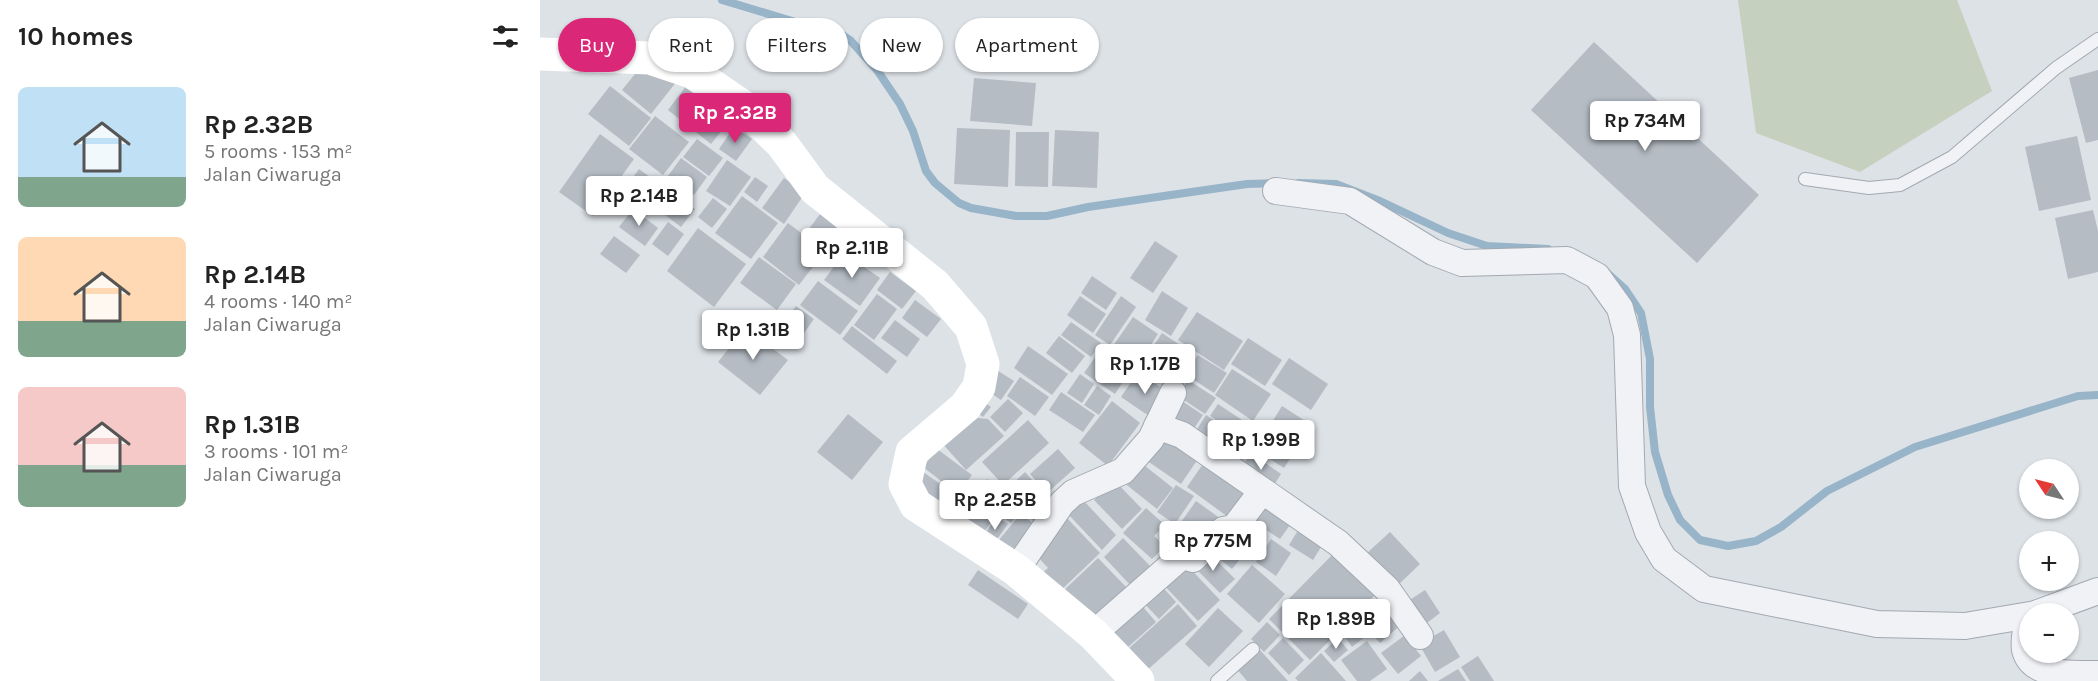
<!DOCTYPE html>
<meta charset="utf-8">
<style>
body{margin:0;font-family:Karla,sans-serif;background:#f2f2f2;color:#222;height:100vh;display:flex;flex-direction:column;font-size:22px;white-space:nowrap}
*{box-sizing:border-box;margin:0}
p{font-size:20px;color:#767676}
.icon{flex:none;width:33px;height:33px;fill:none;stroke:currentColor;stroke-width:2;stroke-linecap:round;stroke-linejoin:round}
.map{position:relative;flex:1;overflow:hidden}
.drawer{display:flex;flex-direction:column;background:#fff;width:540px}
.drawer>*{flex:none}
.top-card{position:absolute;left:18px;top:18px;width:570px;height:54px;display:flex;gap:12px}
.needle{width:39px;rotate:305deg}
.buttons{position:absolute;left:1479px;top:459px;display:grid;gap:12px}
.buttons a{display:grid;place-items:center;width:60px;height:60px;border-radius:50%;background:#fff;box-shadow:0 2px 4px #0004;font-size:30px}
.price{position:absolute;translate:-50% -51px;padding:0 14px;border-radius:6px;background:#fff;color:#222;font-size:20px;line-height:39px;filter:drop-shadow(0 2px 3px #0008)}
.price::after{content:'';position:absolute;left:50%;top:36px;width:18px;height:14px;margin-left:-9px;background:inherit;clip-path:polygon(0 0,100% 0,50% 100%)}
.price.current{background:#db2777;color:#fff}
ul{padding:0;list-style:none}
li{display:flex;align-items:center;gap:18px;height:150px;padding:0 18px}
li span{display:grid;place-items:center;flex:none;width:168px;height:120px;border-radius:9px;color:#555}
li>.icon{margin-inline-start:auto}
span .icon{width:72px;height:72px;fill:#fffc;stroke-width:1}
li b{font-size:26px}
h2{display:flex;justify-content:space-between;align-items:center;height:72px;padding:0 18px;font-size:26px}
.pill{padding:0 21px;border-radius:27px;background:#fff;box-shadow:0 2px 4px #0004;font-size:21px;line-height:54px}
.pill.current{background:#db2777;color:#fff}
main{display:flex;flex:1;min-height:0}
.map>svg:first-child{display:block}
.green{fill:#c5d1be}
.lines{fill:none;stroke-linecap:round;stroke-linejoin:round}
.stream{stroke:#98b4c8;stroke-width:8}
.building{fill:#b5bcc4}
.lane-casing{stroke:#a3a9b1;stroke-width:14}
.street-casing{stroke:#a3a9b1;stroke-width:28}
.lane{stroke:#f0f2f6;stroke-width:12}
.street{stroke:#f0f2f6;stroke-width:26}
.secondary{stroke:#fff;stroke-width:33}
</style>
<main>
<section class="drawer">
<h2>10 homes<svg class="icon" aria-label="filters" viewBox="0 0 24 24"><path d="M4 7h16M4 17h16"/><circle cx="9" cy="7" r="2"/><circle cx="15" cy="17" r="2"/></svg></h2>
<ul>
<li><span style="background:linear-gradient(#bfe0f5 75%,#7fa58c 0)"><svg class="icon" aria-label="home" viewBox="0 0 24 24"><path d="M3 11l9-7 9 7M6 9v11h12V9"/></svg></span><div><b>Rp 2.32B</b><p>5 rooms · 153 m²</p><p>Jalan Ciwaruga</p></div></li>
<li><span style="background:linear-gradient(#ffd9b3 70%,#7fa58c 0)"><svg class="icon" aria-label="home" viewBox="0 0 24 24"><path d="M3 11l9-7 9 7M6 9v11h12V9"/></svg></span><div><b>Rp 2.14B</b><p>4 rooms · 140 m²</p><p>Jalan Ciwaruga</p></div></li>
<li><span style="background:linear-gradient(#f6c9c9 65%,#7fa58c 0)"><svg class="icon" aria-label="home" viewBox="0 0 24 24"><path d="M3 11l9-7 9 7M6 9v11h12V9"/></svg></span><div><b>Rp 1.31B</b><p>3 rooms · 101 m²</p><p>Jalan Ciwaruga</p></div></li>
</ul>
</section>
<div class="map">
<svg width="1558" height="681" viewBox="0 0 1558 681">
<rect width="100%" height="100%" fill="#dde2e7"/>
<path class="green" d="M1198,0h219l35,91 -132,81 -104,-39z"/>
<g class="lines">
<g class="stream">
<path d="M182,0l90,27 26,5 12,8 27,30 23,34 13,27 13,40 9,12 24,20 12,5 45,8h31l41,-9 159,-23 29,-1"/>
<path d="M758,183l38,1 44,17 68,32 39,13 61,3"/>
<path d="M1066,272l19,17 16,24 9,46v48l5,45 13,43 12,25 20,20 28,6 28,-5 25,-14 46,-36 88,-44 163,-51 20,-1"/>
</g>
</g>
<g class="building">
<path d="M1054,42l165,153 -62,68 -166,-153z"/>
<path d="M108,58l29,23 -26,33 -29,-24z"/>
<path d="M1558,70v70l-12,3 -17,-65z"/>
<path d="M434,78l62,5 -4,43 -62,-5z"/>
<path d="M70,86l41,32 -22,28 -41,-32z"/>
<path d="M146,86l44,34 -19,24 -43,-34z"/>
<path d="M115,116l34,26 -26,33 -34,-26z"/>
<path d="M194,127l18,12 -16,22 -17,-12z"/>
<path d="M417,128l53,2 -2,57 -54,-3z"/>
<path d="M515,130l44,2 -2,56 -45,-2z"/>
<path d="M476,132h33l-1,55 -33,-1z"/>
<path d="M60,134l34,25 -41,57 -34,-24z"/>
<path d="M1537,136l14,64 -52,11 -14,-64z"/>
<path d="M157,139l26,19 -14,18 -26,-19z"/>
<path d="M141,158l26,19 -13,18 -26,-19z"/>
<path d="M187,160l24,17 -21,29 -24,-15z"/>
<path d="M99,169l26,19 -14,19 -26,-19z"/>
<path d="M215,177l13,9 -11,16 -13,-10z"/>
<path d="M244,178l21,15 -21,31 -22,-16z"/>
<path d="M129,190l26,19 -14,18 -25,-19z"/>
<path d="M202,196l36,27 -27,36 -36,-26z"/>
<path d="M173,198l14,11 -15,19 -14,-11z"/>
<path d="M93,209l25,19 -13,18 -26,-19z"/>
<path d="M1553,210l5,21v41l-30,7 -13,-61z"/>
<path d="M280,214l25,19 -13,19 -26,-19z"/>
<path d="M128,222l16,12 -16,22 -16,-12z"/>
<path d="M248,223l37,28 -26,34 -36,-28z"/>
<path d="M158,228l48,36 -32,43 -47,-36z"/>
<path d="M74,236l26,19 -14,18 -26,-19z"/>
<path d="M615,241l23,15 -25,37 -23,-15z"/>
<path d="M304,253l36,25 -20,28 -36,-26z"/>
<path d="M219,257l37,27 -19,26 -37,-27z"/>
<path d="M350,272l26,19 -14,18 -25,-19z"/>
<path d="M552,276l25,17 -11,17 -25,-17z"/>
<path d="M278,281l40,30 -18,24 -40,-30z"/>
<path d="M622,291l26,17 -17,28 -26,-16z"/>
<path d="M337,294l20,15 -23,31 -20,-15z"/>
<path d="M540,296l26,18 -13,19 -26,-18z"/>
<path d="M581,296l15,11 -26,38 -15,-10z"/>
<path d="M375,300l26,19 -14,18 -25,-19z"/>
<path d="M256,306l18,13 -12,17 -18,-14z"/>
<path d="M657,312l46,29 -19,29 -46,-30z"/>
<path d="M593,317l25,17 -19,29 -26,-17z"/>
<path d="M355,320l25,19 -13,18 -26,-19z"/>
<path d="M531,322l30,21 -10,14 -30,-22z"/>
<path d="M312,326l45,35 -10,13 -45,-35z"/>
<path d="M205,328l43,32 -28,35 -42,-33z"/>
<path d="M622,333l27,18 -22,33 -27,-18z"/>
<path d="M519,336l26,20 -13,17 -26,-20z"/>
<path d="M708,338l34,22 -17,26 -34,-22z"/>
<path d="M488,346l40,28 -16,21 -38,-27z"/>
<path d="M563,346l30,20 -18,28 -31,-21z"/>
<path d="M658,355l29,18 -13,20 -29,-19z"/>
<path d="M749,358l39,26 -17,26 -39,-26z"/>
<path d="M452,367l22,14 -13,19 -21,-14z"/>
<path d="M692,369l39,25 -18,27 -38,-26z"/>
<path d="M598,372l31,21 -17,25 -31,-21z"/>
<path d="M540,374l14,10 -12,19 -15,-10z"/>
<path d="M480,377l29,20 -14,19 -28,-20z"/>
<path d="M648,380l28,18 -11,16 -27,-18z"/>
<path d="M557,386l14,10 -12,19 -15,-10z"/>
<path d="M521,392l34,23 -12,17 -34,-22z"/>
<path d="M439,398l12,9 -8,10 -11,-9z"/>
<path d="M468,399l15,14 -18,19 -15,-15z"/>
<path d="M639,399l24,16 -14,21 -24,-16z"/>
<path d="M572,401l28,22 -32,43 -29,-23z"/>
<path d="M678,404l33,22 -9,13 7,5 -16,24 -14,-9 17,-25 -26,-18z"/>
<path d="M742,406l28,18 -13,20 -28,-17z"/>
<path d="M308,414l35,28 -31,38 -35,-28z"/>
<path d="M666,415l22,14 -16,24 -22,-13z"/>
<path d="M428,417l20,2 16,17 -38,34 -25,-28z"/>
<path d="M488,420l21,23 -46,42 -21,-23z"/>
<path d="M721,429l34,22 -11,17 -34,-22z"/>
<path d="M623,430l37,26 -19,28 -38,-26z"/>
<path d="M397,449l35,26 -14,19 -35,-27z"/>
<path d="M518,449l17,19 -28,25 -17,-19z"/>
<path d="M711,453l30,21 -9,14 -31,-20z"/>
<path d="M665,461l42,29 -19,27 -41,-30z"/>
<path d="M600,462l33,26 -16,21 -34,-27z"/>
<path d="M383,472l35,24 -12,18 -35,-24z"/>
<path d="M485,472l31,34 -20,18 -30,-34z"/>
<path d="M447,479l18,14 -3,4 18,14 -9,12 -37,-27z"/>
<path d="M574,480l28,29 -20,20 -28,-29z"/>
<path d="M636,485l18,11 -19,28 -18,-12z"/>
<path d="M724,497l31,21 -15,21 -31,-20z"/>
<path d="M434,498l22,16 -16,25 -23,-16z"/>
<path d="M542,499l34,36 -14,15 -35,-37z"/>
<path d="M656,501l25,18 -17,24 -25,-18z"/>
<path d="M606,508l19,17 -11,11 11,10 -13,13 -29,-26z"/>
<path d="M481,513l15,13 -26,33 -16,-13z"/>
<path d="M525,516l35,37 -43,41 -17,-19 8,-7 -9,-10z"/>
<path d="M457,517l11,7 -15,21 -11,-8z"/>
<path d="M704,523l22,15 -12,18 -22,-15z"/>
<path d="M762,524l24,15 -13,21 -24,-15z"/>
<path d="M626,527l18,13 -8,10 -17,-12z"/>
<path d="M850,532l30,32 -23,22 -31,-32z"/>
<path d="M683,537l21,17 -12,15 -22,-18z"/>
<path d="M583,538l30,31 -20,19 -29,-31z"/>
<path d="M731,539l20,14 -15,23 -20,-14z"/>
<path d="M666,550l29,29 -15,14 -29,-29z"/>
<path d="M796,551l42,41 -68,68 -41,-41z"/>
<path d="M558,558l31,32 -37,35 -31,-32z"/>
<path d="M641,559l39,41 -22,21 -40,-42z"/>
<path d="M712,565l33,29 -26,29 -32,-29z"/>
<path d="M438,570l50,34 -10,15 -50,-34z"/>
<path d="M618,582l18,20 -17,17 -19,-20z"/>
<path d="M885,590l15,23 -21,16 -17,-24z"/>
<path d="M839,598l23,26 -22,19 -23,-26z"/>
<path d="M596,599l20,23 -29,26 -20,-22z"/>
<path d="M638,604l19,22 -52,46 -19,-21z"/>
<path d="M678,608l25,23 -34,36 -24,-23z"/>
<path d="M727,622l13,13 -16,17 -13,-13z"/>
<path d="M816,622l10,14 -14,11 -10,-14z"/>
<path d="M904,630l16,27 -25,15 -16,-28z"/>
<path d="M865,635l16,21 -23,18 -17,-21z"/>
<path d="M743,638l21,22 -15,15 -21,-22z"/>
<path d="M798,638l10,12 -14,12 -10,-11z"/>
<path d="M827,641l20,28 -17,12h-13l-16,-21z"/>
<path d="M719,649l29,32h-41l-11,-13z"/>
<path d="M781,653l25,28h-48l-3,-3z"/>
<path d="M938,656l16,25h-24l-9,-14z"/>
<path d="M918,669l8,12h-28z"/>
<path d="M880,671l8,10h-19z"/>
</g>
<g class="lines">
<defs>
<g id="lane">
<path d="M1265,179l64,9 31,-3 52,-28 104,-89 42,-29"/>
<path d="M677,681l36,-32"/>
</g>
<g id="street">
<path d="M736,191l74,10 83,51 29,11 105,-3 30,16 23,32 7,27 5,151 16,46 16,27 40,30 173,35 88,2 65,-11"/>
<path d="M617,426l25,9 156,108 49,46 33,47"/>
<path d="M476,570l46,-67 11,-10 50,-22 28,-32 22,-46"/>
<path d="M1495,614l63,-23"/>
<path d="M1488,616c-1,9 -5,25 -3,34 8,29 50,23 73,24"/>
<path d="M553,634l89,-78 11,3 30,-29 11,-2 28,-37"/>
</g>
</defs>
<use href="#lane" class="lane-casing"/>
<use href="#street" class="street-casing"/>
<use href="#lane" class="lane"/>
<use href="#street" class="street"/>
<path class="secondary" d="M0,54l110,4 42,14 53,36 37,36 33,45 120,96 36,42 12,37 -4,23 -14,20 -53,45 -7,32 11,21 100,65 77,64 45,47"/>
</g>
</svg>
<div class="buttons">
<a><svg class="needle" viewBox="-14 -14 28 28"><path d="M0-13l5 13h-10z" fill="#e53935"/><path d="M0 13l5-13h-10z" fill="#767676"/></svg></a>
<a>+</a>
<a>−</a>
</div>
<b class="price current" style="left:195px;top:144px">Rp 2.32B</b>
<b class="price" style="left:1105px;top:152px">Rp 734M</b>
<b class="price" style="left:99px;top:227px">Rp 2.14B</b>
<b class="price" style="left:312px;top:279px">Rp 2.11B</b>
<b class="price" style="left:213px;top:361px">Rp 1.31B</b>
<b class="price" style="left:605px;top:395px">Rp 1.17B</b>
<b class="price" style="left:721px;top:471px">Rp 1.99B</b>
<b class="price" style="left:455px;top:531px">Rp 2.25B</b>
<b class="price" style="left:673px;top:572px">Rp 775M</b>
<b class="price" style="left:796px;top:650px">Rp 1.89B</b>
<div class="top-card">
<a class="pill current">Buy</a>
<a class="pill">Rent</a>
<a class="pill">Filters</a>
<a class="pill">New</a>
<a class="pill">Apartment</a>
</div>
</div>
</main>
